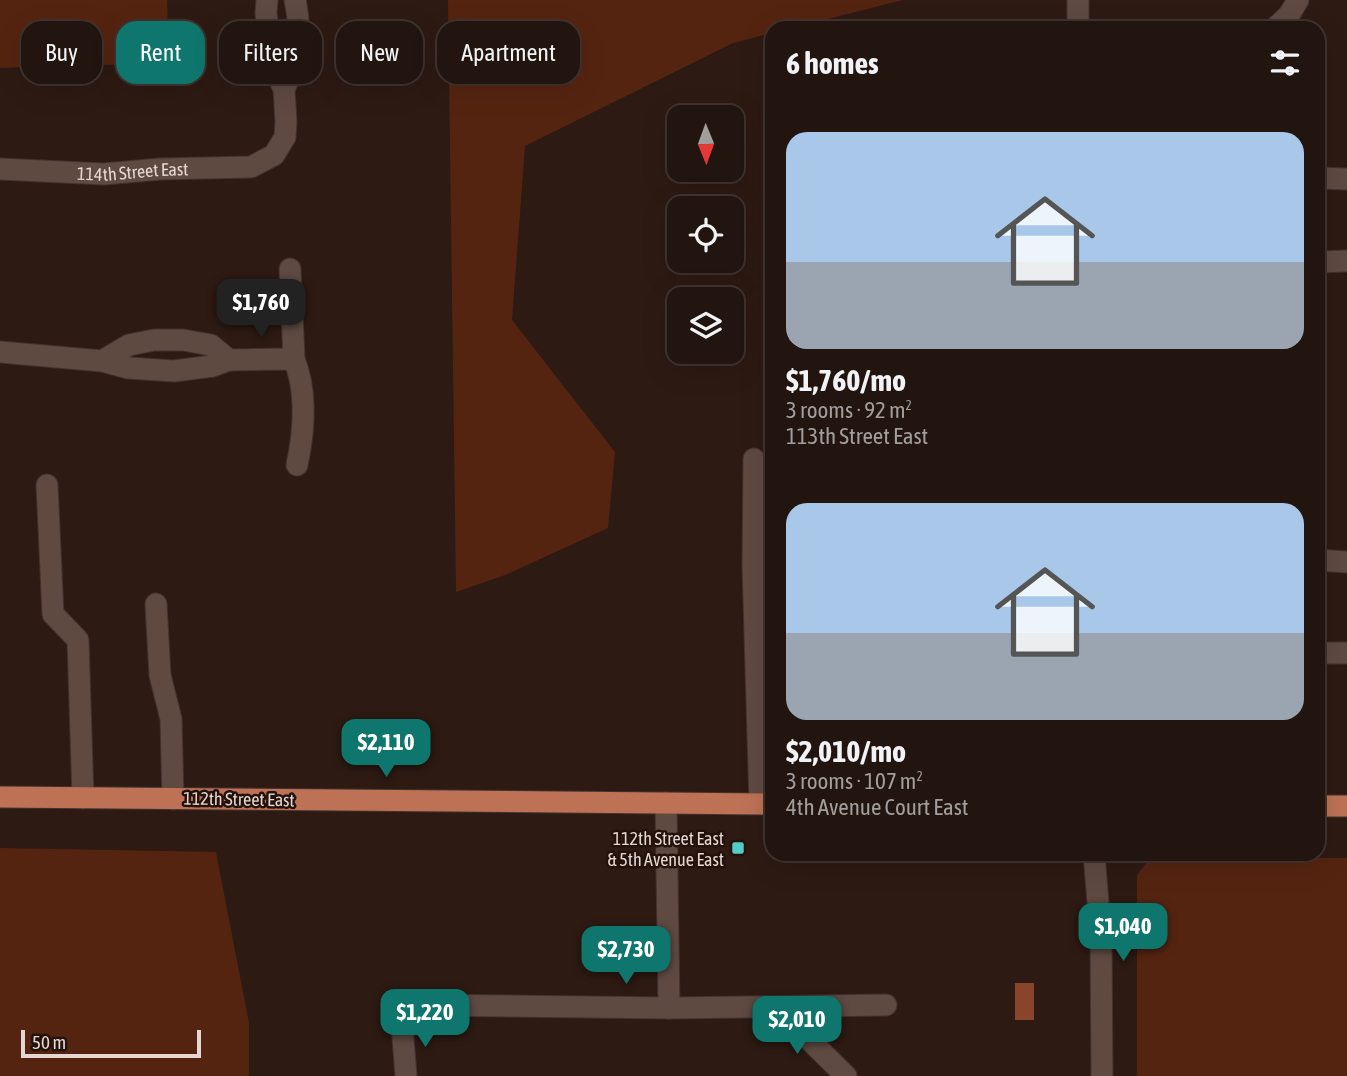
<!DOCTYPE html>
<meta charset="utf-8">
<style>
body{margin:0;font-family:"Asap Condensed",sans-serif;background:#2e211c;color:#f1f3f6;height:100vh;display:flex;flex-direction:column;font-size:26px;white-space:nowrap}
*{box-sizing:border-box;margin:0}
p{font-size:23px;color:#a29e9e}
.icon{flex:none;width:38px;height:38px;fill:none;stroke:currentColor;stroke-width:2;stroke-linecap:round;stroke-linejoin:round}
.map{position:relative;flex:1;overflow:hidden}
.panel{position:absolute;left:765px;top:21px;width:560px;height:840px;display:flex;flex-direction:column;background:#22140e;border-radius:21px;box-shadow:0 7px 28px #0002,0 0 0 2px #3f332e}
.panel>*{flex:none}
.hud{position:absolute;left:21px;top:21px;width:639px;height:63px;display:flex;gap:14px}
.needle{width:46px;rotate:179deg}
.buttons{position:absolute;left:667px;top:105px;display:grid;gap:14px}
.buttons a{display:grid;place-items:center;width:77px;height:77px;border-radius:14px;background:#22140e;box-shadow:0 7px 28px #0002,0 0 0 2px #3f332e;font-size:35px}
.scale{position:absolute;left:21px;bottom:18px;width:180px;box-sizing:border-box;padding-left:7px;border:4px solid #e4d6d2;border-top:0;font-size:19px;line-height:24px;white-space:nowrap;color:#e4d6d2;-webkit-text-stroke:5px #23110a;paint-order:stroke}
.price{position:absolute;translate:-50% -60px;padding:0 16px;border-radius:14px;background:#0f766e;color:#fff;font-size:23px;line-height:46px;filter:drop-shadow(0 2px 4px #0008)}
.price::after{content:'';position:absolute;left:50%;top:42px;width:21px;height:16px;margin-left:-10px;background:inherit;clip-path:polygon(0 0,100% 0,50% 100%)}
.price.on{background:#222;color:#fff}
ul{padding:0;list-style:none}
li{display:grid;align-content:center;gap:14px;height:371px;padding:0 21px}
li span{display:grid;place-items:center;height:217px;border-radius:21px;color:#555}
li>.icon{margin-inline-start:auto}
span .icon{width:126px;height:126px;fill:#fffc;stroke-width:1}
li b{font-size:30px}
h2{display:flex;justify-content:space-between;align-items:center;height:84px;padding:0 21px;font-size:30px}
.pill{padding:0 24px;border-radius:21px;background:#22140e;box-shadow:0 7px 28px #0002,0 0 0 2px #3f332e;font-size:24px;line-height:63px}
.pill.on{background:#0f766e;color:#fff}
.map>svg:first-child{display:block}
.green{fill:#552411}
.water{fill:#89452b}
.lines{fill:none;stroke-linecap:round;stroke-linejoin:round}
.minor-casing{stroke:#423330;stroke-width:23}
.major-casing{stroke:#423330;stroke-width:23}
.minor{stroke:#5f4a42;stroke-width:21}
.major{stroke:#bd7256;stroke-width:21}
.poi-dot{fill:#54cdc8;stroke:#23110a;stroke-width:2.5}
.labels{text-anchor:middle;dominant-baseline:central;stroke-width:5;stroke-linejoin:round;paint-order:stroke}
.street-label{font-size:18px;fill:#e4d6d2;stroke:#23110a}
.poi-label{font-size:18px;fill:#e4d6d2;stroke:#23110a;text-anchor:end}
</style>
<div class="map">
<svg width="1347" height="1076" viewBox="0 0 1347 1076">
<rect width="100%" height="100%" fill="#2d1a13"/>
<g class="green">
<path d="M0,0h167l2,63 -169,5z"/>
<path d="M448,0h455l-111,28h-20v5l-39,10 -208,103 -13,174 103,132 -7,76 -103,47 -49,17z"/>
<path d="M0,848l216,4 33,171v53h-249z"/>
<path d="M1150,858h197v218h-210v-201z"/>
</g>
<rect class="water" x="1015" y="983" width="19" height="37"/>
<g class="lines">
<defs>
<g id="minor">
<path d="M1078,0v28"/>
<path d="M1275,28l14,-13 9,-15"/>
<path d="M284,89c14,-28 18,-58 11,-89"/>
<path id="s1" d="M0,169l104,5 56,-5 91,-2 23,-12 11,-18 1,-15 -2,-33 -13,-27 -5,-49 1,-13"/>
<path d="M1318,178l29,1"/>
<path d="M1318,262l29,-1"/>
<path d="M290,269l4,90c13,32 10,73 3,106"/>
<path d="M0,352l102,9 26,7 46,3 39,-5 16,-6 -18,-15 -28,-5h-29l-25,5 -27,16"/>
<path d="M229,360l65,-1"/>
<path d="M754,459l-1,107 7,237"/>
<path d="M47,485l6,129 25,26 5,158"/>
<path d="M1318,560l29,2"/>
<path d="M156,604l4,71 11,44 2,80"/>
<path d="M1318,653h29"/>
<path d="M666,803l3,205"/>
<path d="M1094,854l7,85 1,137"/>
<path d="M777,1008l69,68"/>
<path d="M406,1076l-4,-51 4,-11 21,-9 242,3 217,-3"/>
</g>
<g id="major">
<path d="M0,797l772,7"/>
<path d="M1318,806h29"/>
</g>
</defs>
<use href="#minor" class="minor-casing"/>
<use href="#major" class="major-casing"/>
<use href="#minor" class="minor"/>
<use href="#major" class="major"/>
</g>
<rect class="poi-dot" x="731" y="841" width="14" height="14" rx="3.5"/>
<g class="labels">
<g class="street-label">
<text stroke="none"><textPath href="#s1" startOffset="133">114th Street East</textPath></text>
<text transform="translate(239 799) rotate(1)">112th Street East</text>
</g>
<g class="poi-label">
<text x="724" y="838">112th Street East<tspan x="724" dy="21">&amp; 5th Avenue East</tspan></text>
</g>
</g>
</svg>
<div class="buttons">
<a><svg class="needle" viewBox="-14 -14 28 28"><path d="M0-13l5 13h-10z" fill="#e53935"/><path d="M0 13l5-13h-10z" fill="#a29e9e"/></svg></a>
<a><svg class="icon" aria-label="locate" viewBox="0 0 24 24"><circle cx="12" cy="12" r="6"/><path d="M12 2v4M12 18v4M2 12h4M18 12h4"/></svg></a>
<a><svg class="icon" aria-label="layers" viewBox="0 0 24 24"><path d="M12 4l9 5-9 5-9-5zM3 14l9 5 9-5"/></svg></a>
</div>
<div class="scale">50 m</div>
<b class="price on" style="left:261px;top:339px">$1,760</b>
<b class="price" style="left:386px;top:779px">$2,110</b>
<b class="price" style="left:1123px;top:963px">$1,040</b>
<b class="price" style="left:626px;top:986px">$2,730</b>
<b class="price" style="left:425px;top:1049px">$1,220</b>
<b class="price" style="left:797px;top:1056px">$2,010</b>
<div class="hud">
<a class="pill">Buy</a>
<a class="pill on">Rent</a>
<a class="pill">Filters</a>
<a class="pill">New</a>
<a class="pill">Apartment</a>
</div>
<section class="panel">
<h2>6 homes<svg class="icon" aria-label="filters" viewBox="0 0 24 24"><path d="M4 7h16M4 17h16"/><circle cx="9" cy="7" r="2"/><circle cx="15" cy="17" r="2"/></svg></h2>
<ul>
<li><span style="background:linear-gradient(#a9c7e8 60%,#9aa5b1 0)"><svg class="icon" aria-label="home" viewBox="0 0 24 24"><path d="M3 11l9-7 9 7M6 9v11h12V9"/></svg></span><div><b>$1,760/mo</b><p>3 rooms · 92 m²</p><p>113th Street East</p></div></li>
<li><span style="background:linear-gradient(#a9c7e8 60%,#9aa5b1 0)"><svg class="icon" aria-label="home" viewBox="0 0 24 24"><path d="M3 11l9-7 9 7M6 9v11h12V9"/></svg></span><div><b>$2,010/mo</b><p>3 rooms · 107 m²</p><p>4th Avenue Court East</p></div></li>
</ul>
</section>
</div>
